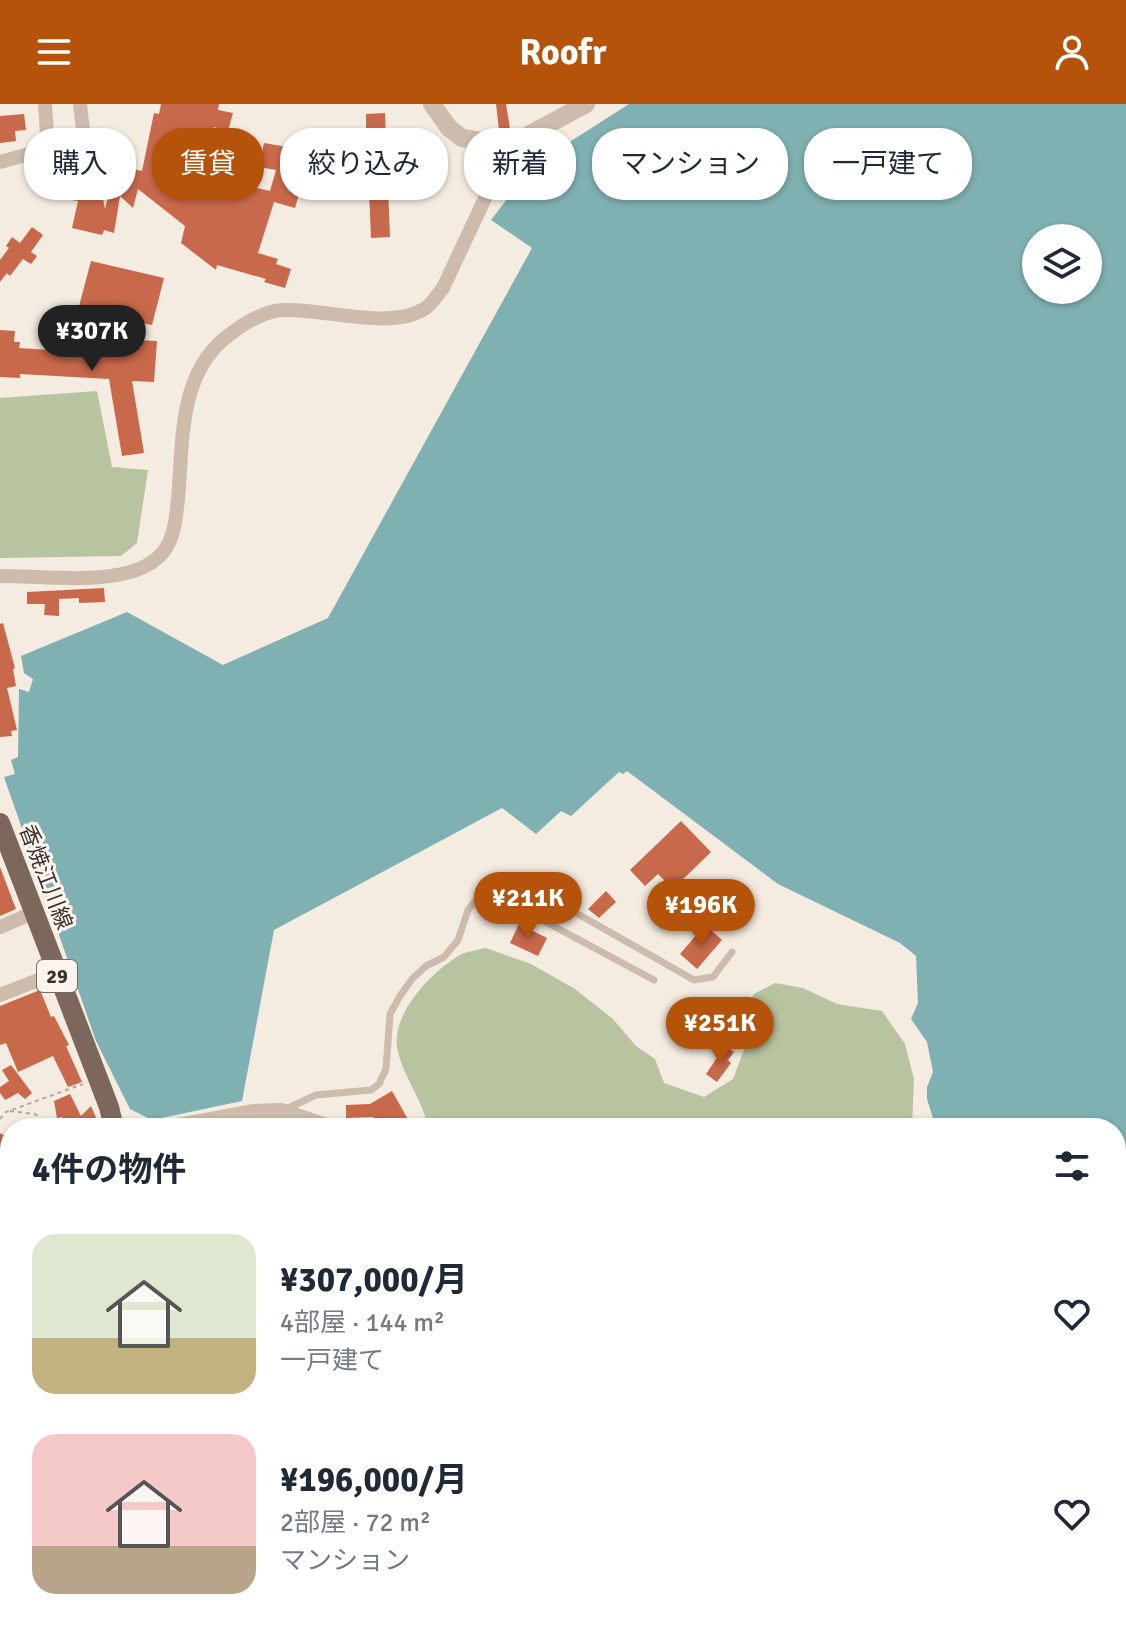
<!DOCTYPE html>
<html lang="ja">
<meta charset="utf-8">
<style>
body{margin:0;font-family:Signika,"Noto Sans JP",sans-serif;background:#f2f2f3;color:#1f2937;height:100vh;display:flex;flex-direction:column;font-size:30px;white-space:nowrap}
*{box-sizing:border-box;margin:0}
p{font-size:26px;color:#747a83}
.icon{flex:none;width:44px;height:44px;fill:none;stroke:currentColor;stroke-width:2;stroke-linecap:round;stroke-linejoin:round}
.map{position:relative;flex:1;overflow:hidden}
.side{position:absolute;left:0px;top:1014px;width:1126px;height:512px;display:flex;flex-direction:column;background:#fff;border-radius:32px 32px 0 0;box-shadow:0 2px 6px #0004}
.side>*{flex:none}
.top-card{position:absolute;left:24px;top:24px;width:1078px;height:72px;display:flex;gap:16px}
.buttons{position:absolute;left:1022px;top:120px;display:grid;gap:16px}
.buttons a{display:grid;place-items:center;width:80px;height:80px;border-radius:50%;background:#fff;box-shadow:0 2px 6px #0004;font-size:40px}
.price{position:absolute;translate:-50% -68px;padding:0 18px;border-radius:28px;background:#b45309;color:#fff;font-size:26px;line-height:52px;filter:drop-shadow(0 2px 4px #0008)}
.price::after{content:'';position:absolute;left:50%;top:48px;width:24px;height:18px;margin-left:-12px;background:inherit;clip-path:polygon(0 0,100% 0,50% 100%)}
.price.active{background:#222;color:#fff}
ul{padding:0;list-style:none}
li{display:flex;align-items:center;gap:24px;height:200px;padding:0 32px}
li span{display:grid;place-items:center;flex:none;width:224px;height:160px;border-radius:24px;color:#555}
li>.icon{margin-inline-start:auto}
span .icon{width:96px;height:96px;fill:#fffc;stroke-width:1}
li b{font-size:34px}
h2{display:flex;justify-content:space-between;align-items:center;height:96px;padding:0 32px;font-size:34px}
.chip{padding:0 28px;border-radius:32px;background:#fff;box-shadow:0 2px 6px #0004;font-size:28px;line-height:72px}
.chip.active{background:#b45309;color:#fff}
header{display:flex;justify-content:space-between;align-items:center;height:104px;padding:0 32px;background:#b45309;color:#fff;font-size:36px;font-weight:800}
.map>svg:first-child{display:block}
.green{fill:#b8c4a0}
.water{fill:#7fb0b2;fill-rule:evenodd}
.building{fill:#c8694b}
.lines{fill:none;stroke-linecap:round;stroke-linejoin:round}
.primary-tunnel{stroke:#cfc6bd;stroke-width:20;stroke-dasharray:20 10;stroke-linecap:butt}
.path{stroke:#b9a596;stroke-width:2;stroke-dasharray:4 4;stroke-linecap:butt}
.service{stroke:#cdbbac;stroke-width:7}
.minor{stroke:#cdbbac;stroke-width:14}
.tertiary{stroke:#cdbbac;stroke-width:18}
.primary{stroke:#7d675c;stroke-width:20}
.labels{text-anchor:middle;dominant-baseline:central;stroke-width:6;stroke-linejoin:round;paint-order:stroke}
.shield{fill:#fbf5ee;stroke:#756b66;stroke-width:2}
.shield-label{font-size:20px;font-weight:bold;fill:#3b302b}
.street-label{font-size:22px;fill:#3b302b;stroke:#fbf5ee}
</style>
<header><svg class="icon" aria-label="menu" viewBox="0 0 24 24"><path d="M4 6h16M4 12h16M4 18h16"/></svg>Roofr<svg class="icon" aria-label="person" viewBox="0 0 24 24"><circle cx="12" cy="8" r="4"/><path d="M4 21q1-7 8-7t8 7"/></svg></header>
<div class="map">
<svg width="1126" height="1526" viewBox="0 0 1126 1526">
<rect width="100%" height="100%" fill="#f4ebe1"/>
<g class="green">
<path d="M97,287l15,76 36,3 -11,73 -16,13 -121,2v-160z"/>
<path d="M486,844l45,16 44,25 38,30 23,27 19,13 9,24 40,14 29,-18 13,-34 -2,-24 10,-27 21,-11 28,5 34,16 45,7 23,33 9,35 -2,49h-484c-5,-29 -26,-52 -31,-81 -5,-35 37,-78 65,-93 7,-3 16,-4 24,-6z"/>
<path d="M10,1418v98h741l-10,10h-741v-84z"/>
</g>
<path class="water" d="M629,0h497v1526h-327l4,-10h313v-492h-180l-9,-29v-12l6,-15 -6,-30 -16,-23 7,-16 -2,-47 -16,-13 -122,-59 -151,-113 -4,3 -4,-2 -48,44 -10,-5 -25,23 -34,-26 -228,122 -32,171 -90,19 -22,-11 -34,-68 -92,-264 11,-3 -4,-14 7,-3 1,-68 10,3 4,-13 -9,-6 -3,-17 106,-44 96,53 105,-47 204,-370 -41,-28 41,-54zM1036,134h52v52h-52z"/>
<g class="building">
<path d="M161,0h58l-1,6 15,3 -5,18 -14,-4 -3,16 -27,-6 -9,41 54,12 2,-8 39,9 6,-21 -17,-3 5,-24 23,4 -2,11 23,5 -13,45 -21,-6 -16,51 20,6 -2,5 15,5 -6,19 -21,-6 2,-3 -49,-14 -1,5 -35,-27 4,-17 -47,-37 -5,19 -13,-12 -6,37 -10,-3 -2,5 -30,-7 6,-27 -26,-4 4,-21 -9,2v-4l-6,1 -2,-13 54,-14 12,61 11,-44 26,6 12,-58 5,1z"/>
<path d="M496,0h10l4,25 -11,1z"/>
<path d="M385,9l5,124 -19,1 -2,-47 -8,1 -3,-63 8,-1v-14z"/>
<path d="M24,10l2,16 -11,1 1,10 -16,2v-27z"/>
<path d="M32,123l11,8 -12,17 6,4 -6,8 -8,-5 -13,17 -3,-3 -7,9v-22l9,-12 -3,-2 6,-9 8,6z"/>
<path d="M91,157l73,17 -12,47 -74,-15z"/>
<path d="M0,226l15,1 -1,11h6l-1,6 60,4 1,-15 77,4 -3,41 -22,-1 12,72 -22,3 -13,-77 -89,-5v4l-20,-1z"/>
<path d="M104,484l1,14 -26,1v-5l-20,1v17l-15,-1 1,-11h-18v-12z"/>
<path d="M3,519l12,45 -2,1 3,17 -9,2 10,42 -6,1 1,5 -12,1v-113z"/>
<path d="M681,717l30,31 -38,37 -15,-15 -13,12 -15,-16z"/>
<path d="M0,763l16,42 -16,7z"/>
<path d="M503,781l23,10 -2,4 5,3 -3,5h-10l-19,-9z"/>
<path d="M606,787l10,11 -17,16 -11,-9z"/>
<path d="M519,820l28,14 -9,18 -28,-13z"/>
<path d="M705,821l17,15 -25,29 -17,-15z"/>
<path d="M40,886l11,27 3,-1 15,29 -3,1 16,36 -14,5 -15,-31 -35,16 -12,-29 -6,2v-39z"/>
<path d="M725,942l9,6 -6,8 3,3 -14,19 -11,-8z"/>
<path d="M11,961l21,28 -7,6 -7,-6 -13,7 -5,-7v-6l9,-6 -7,-11z"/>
<path d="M392,987l18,32 -9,5h-21l-7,-11 -27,1v-13l24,-1z"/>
<path d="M70,990l11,22 10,-10 7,16 -6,6h-26l-4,-11 -5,1 -3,-17z"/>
<path d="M0,1029l10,5v157l-10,-7v-14l8,-10 -8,-6z"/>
</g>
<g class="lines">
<path class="primary-tunnel" d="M0,1376l10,-33"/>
<g class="path">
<path d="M10,1007l25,3 18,14"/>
<path d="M0,1015l6,-7 77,-28"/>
<path d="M0,1049l10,7"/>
<path d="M0,1201l10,7"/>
<path d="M8,1265l2,-12"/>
</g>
<g class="service">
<path d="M478,792l36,17 17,1 123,66"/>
<path d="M286,1005l30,-14 55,-5 8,-6 7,-15 4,-55 10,-18 12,-17 14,-13 18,-9 14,-17 10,-30 26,-32 19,-1 181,103 19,-3 19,-25"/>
<path d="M508,1516v10"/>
</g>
<g class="minor">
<path d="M45,0l3,45"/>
<path d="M0,58l84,-23 -4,-35"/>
<path d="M0,472c38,0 86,6 122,-2 15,-3 32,-10 42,-23 11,-15 12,-35 14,-52 5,-54 0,-122 46,-160 16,-13 38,-28 59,-29 41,-2 110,22 144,-3 6,-5 11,-13 16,-19l67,-143"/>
<path d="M0,823l35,-15"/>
<path d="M0,891l56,-22"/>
<path d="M0,1276l10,17"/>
<path d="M0,1378l10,2"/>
<path d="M0,1407l10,-11"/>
<path d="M409,1516l1,10"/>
<path d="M118,1526l28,-10"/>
</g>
<g class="tertiary">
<path d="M432,0l17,24 13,10 48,7 76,-41"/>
<path d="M172,1024l81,-15 28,-1 49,16"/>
<path d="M770,1526l3,-10"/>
</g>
<path class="primary" d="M0,719l109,284 5,21"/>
</g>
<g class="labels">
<rect class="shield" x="37" y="856" width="40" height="32" rx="6"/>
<g class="shield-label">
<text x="57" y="872">29</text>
</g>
<g class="street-label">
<text transform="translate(46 773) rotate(69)">香焼江川線</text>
</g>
</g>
</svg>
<div class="buttons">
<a><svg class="icon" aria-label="layers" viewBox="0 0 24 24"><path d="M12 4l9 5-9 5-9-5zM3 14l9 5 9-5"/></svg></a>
</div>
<b class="price active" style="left:92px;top:269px">¥307K</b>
<b class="price" style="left:528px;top:836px">¥211K</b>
<b class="price" style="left:701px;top:843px">¥196K</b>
<b class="price" style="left:720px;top:961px">¥251K</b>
<div class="top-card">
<a class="chip">購入</a>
<a class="chip active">賃貸</a>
<a class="chip">絞り込み</a>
<a class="chip">新着</a>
<a class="chip">マンション</a>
<a class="chip">一戸建て</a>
</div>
<section class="side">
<h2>4件の物件<svg class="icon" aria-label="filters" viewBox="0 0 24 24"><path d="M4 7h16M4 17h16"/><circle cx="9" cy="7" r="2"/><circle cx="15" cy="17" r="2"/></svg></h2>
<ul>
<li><span style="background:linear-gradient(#dfe7d0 65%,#c2b280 0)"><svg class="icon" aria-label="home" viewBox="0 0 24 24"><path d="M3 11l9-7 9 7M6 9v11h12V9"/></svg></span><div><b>¥307,000/月</b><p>4部屋 · 144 m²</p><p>一戸建て</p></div><svg class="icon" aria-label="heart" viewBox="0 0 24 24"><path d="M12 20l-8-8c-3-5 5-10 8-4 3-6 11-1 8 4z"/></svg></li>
<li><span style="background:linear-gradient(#f6c9c9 70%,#b9a48a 0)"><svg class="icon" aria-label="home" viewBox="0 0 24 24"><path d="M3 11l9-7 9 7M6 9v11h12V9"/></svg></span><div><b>¥196,000/月</b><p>2部屋 · 72 m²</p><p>マンション</p></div><svg class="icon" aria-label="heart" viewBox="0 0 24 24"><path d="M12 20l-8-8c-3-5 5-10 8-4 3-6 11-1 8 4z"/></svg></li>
</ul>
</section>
</div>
